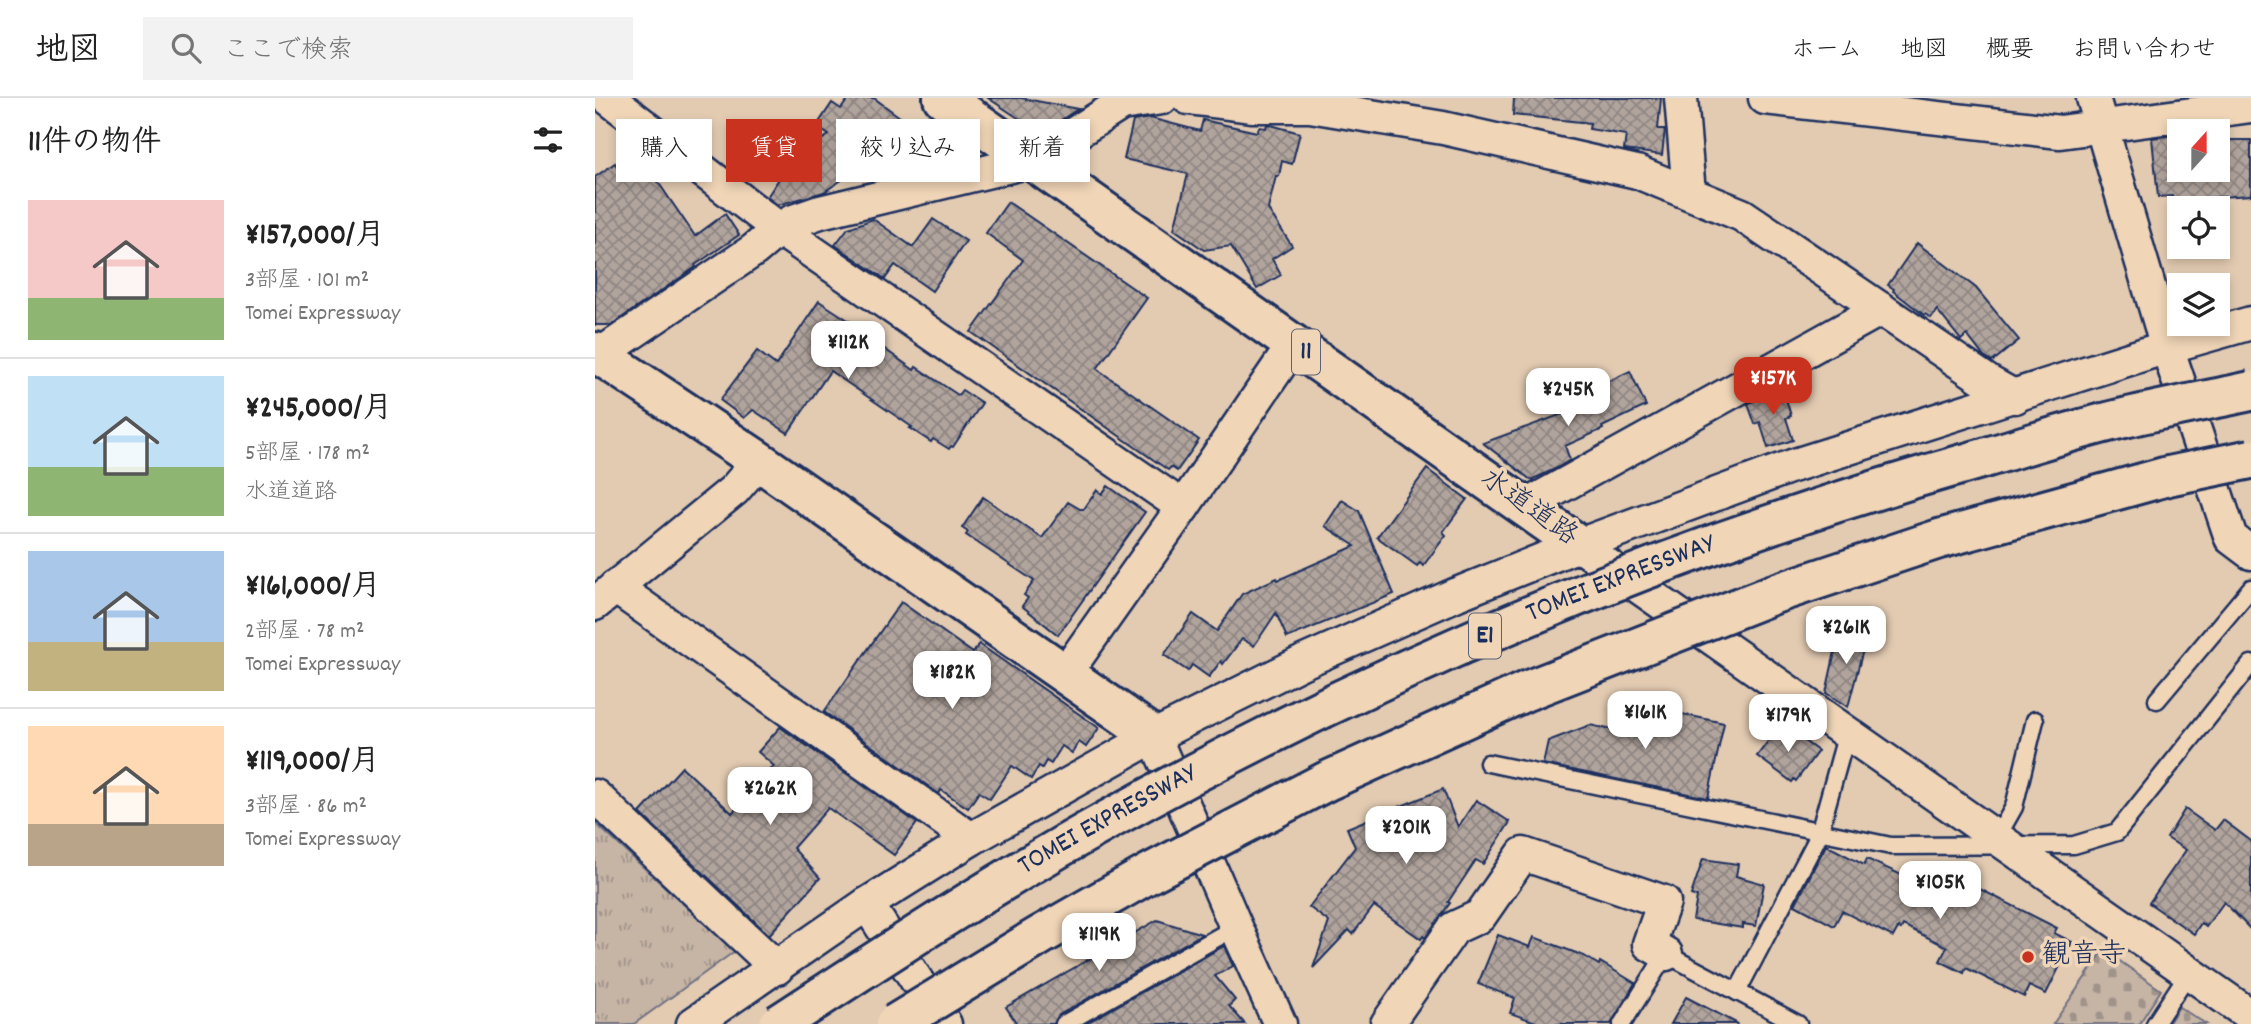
<!DOCTYPE html>
<html lang="ja">
<meta charset="utf-8">
<style>
body{margin:0;font-family:Dekko,"Klee One",sans-serif;background:#f2f2f2;color:#222;height:100vh;display:flex;flex-direction:column;font-size:26px;white-space:nowrap}
*{box-sizing:border-box;margin:0}
p{font-size:23px;color:#767676}
.icon{flex:none;width:38px;height:38px;fill:none;stroke:currentColor;stroke-width:2;stroke-linecap:round;stroke-linejoin:round}
.map{position:relative;flex:1;overflow:hidden}
.details{display:flex;flex-direction:column;background:#fff;width:595px}
.details>*{flex:none}
.banner{position:absolute;left:21px;top:21px;width:665px;height:63px;display:flex;gap:14px}
.needle{width:46px;rotate:21deg}
.buttons{position:absolute;left:1572px;top:21px;display:grid;gap:14px}
.buttons a{display:grid;place-items:center;width:63px;height:63px;border-radius:0px;background:#fff;box-shadow:0 4px 10px #0003;font-size:35px}
.price{position:absolute;translate:-50% -60px;padding:0 16px;border-radius:14px;background:#fff;color:#222;font-size:23px;line-height:46px;filter:drop-shadow(0 2px 4px #0008)}
.price::after{content:'';position:absolute;left:50%;top:42px;width:21px;height:16px;margin-left:-10px;background:inherit;clip-path:polygon(0 0,100% 0,50% 100%)}
.price.on{background:#c8321e;color:#fff}
ul{padding:0;list-style:none}
li{display:flex;align-items:center;gap:21px;height:175px;padding:0 28px}
li+li{border-top:2px solid #e0e0e0}
li span{display:grid;place-items:center;flex:none;width:196px;height:140px;border-radius:0px;color:#555}
li>.icon{margin-inline-start:auto}
span .icon{width:84px;height:84px;fill:#fffc;stroke-width:1}
li b{font-size:30px}
h2{display:flex;justify-content:space-between;align-items:center;height:84px;padding:0 28px;font-size:30px}
.chip{padding:0 24px;border-radius:0px;background:#fff;box-shadow:0 4px 10px #0003;font-size:24px;line-height:63px}
.chip.on{background:#c8321e;color:#fff}
header{display:flex;align-items:center;gap:42px;box-sizing:border-box;height:98px;padding:0 35px;background:#fff;border-bottom:2px solid #e0e0e0}
header strong{font-size:33px}
nav{display:flex;gap:38px;margin-inline-start:auto;font-size:24px}
.search{width:490px;height:63px;background:#f2f2f2;display:flex;align-items:center;gap:18px;box-sizing:border-box;padding:0 24px;border-radius:0px;color:#767676;font-size:26px}
main{display:flex;flex:1;min-height:0}
.map>svg:first-child{display:block}
.grass{fill:url(#grass-tufts);stroke:#707282;stroke-width:2}
.cemetery{fill:url(#cemetery-stones);stroke:#707282;stroke-width:2}
.building{fill:url(#building-cross-hatch);stroke:#1b2f5e;stroke-width:2}
.lines{fill:none;stroke-linecap:round;stroke-linejoin:round}
.service-casing{stroke:#1b2f5e;stroke-width:21}
.minor-casing{stroke:#1b2f5e;stroke-width:37}
.tertiary-casing{stroke:#1b2f5e;stroke-width:44}
.primary-casing{stroke:#1b2f5e;stroke-width:44}
.service{stroke:#f0d5b7;stroke-width:16}
.minor{stroke:#f0d5b7;stroke-width:32}
.tertiary{stroke:#f0d5b7;stroke-width:38}
.primary{stroke:#f0d5b7;stroke-width:38}
.motorway-bridge-casing{stroke:#1b2f5e;stroke-width:44;stroke-linecap:butt}
.motorway-bridge{stroke:#f0d5b7;stroke-width:38}
.poi-dot{fill:#c8321e;stroke:#f0d5b7;stroke-width:2.5}
.labels{text-anchor:middle;dominant-baseline:central;stroke-width:7;stroke-linejoin:round;paint-order:stroke}
.shield{fill:#f0d5b7;stroke:#5b6179;stroke-width:2}
.shield-label{font-size:26px;font-weight:bold;fill:#1b2f5e}
.street-label{font-size:28px;fill:#1b2f5e;stroke:#f0d5b7}
.poi-label{font-size:28px;fill:#1b2f5e;stroke:#f0d5b7;text-anchor:start}
</style>
<header>
<strong>地図</strong>
<div class="search"><svg class="icon" aria-label="search" viewBox="0 0 24 24"><circle cx="10" cy="10" r="6"/><path d="M15 15l6 6"/></svg>ここで検索</div>
<nav><a>ホーム</a><a>地図</a><a>概要</a><a>お問い合わせ</a></nav>
</header>
<main>
<section class="details">
<h2>11件の物件<svg class="icon" aria-label="filters" viewBox="0 0 24 24"><path d="M4 7h16M4 17h16"/><circle cx="9" cy="7" r="2"/><circle cx="15" cy="17" r="2"/></svg></h2>
<ul>
<li><span style="background:linear-gradient(#f6c9c9 70%,#8fb573 0)"><svg class="icon" aria-label="home" viewBox="0 0 24 24"><path d="M3 11l9-7 9 7M6 9v11h12V9"/></svg></span><div><b>¥157,000/月</b><p>3部屋 · 101 m²</p><p>Tomei Expressway</p></div></li>
<li><span style="background:linear-gradient(#bfe0f5 65%,#8fb573 0)"><svg class="icon" aria-label="home" viewBox="0 0 24 24"><path d="M3 11l9-7 9 7M6 9v11h12V9"/></svg></span><div><b>¥245,000/月</b><p>5部屋 · 178 m²</p><p>水道道路</p></div></li>
<li><span style="background:linear-gradient(#a9c7e8 65%,#c2b280 0)"><svg class="icon" aria-label="home" viewBox="0 0 24 24"><path d="M3 11l9-7 9 7M6 9v11h12V9"/></svg></span><div><b>¥161,000/月</b><p>2部屋 · 78 m²</p><p>Tomei Expressway</p></div></li>
<li><span style="background:linear-gradient(#ffd9b3 70%,#b9a48a 0)"><svg class="icon" aria-label="home" viewBox="0 0 24 24"><path d="M3 11l9-7 9 7M6 9v11h12V9"/></svg></span><div><b>¥119,000/月</b><p>3部屋 · 86 m²</p><p>Tomei Expressway</p></div></li>
</ul>
</section>
<div class="map">
<svg width="1656" height="926" viewBox="0 0 1656 926">
<defs>
<pattern id="grass-tufts" width="24" height="20" patternUnits="userSpaceOnUse" patternTransform="scale(1.75)"><rect width="24" height="20" fill="#c6b4a5"/><path d="M3 7l-1-3M5 7V3M7 7l1-3M15 17l-1-3M17 17v-4M19 17l1-3" fill="none" stroke="#a0938a"/></pattern>
<pattern id="cemetery-stones" width="16" height="16" patternUnits="userSpaceOnUse" patternTransform="scale(1.75)"><rect width="16" height="16" fill="#c6b4a5"/><path d="M2 7V4a2 2 0 0 1 4 0v3zM10 15v-3a2 2 0 0 1 4 0v3z" fill="#a0938a"/></pattern>
<pattern id="building-cross-hatch" width="8" height="8" patternUnits="userSpaceOnUse" patternTransform="scale(1.75)"><rect width="8" height="8" fill="#b1a49d"/><path d="M0 0l8 8M0 8l8-8" fill="none" stroke="#8f8683"/></pattern>
</defs>
<rect width="100%" height="100%" fill="#e3cbb2"/>
<filter id="ink" filterUnits="userSpaceOnUse"><feTurbulence type="fractalNoise" baseFrequency=".0143" numOctaves="2"/><feDisplacementMap in="SourceGraphic" scale="14" xChannelSelector="R" yChannelSelector="G"/><feConvolveMatrix kernelMatrix="1 2 1 2 8 2 1 2 1" color-interpolation-filters="sRGB"/></filter>
<g filter="url(#ink)">
<path class="grass" d="M0,725l140,128 -101,73h-39z"/>
<g class="cemetery">
<path d="M1509,852l57,40 -22,34h-86z"/>
<path d="M1584,909l27,17h-38z"/>
</g>
<g class="building">
<path d="M254,0h25l42,31 -92,63 -46,13 -11,-8 25,-38 37,-24 -13,-8 16,-24 9,6z"/>
<path d="M393,0h33l57,11 -37,24z"/>
<path d="M919,0h147l-3,31h7l-3,26 -38,-5 2,-15 -37,-6 1,-6 -77,-8z"/>
<path d="M336,18l26,19 -18,25 -26,-20z"/>
<path d="M555,20l50,13 3,-11 54,12 2,-5 7,1 1,-4 33,9 -8,31 -10,-3 -3,15h-3l-8,33 24,37 -20,13 9,16 -24,14 -26,-43 -27,4 -30,-21 14,-55 -64,-15 9,-38z"/>
<path d="M1580,37l1,10h3v25h38v-25l9,1v-6h25v55l-78,5 -1,-4 -14,1 -6,-59z"/>
<path d="M48,62l52,76 30,-22 14,21 -44,30 1,2 -85,58h-16v-148l20,-14 7,11z"/>
<path d="M413,104l139,96 -50,71 102,71 -22,31 -6,-4 -3,3 -197,-138 52,-72 -37,-27z"/>
<path d="M278,121l40,28 20,-28 33,22 -34,50 -37,-26 -10,14 -50,-34 13,-17z"/>
<path d="M1322,145l59,45 43,52 -27,22 -8,-5 -17,-22 -6,5 -24,-30 -6,8 -6,-4 -1,1 -31,-24 1,-2 -6,-4z"/>
<path d="M224,203l55,36 -2,3 42,30 2,-3 42,28 4,-5 20,13 -29,44 -2,-1 -2,3 -16,-10 -2,3 -21,-14 2,-1 -82,-56 -42,62 -35,-23 -9,8 -24,-18 37,-49 19,14z"/>
<path d="M1035,273l16,35 -44,21 1,2 -38,17 5,14 -15,9 -24,11 -48,-37 96,-35 -5,-11z"/>
<path d="M1187,287l9,31 -5,2 7,22 -25,8 -8,-26 -5,2 -7,-20z"/>
<path d="M832,371l40,30 -24,33 3,3 -23,31 -3,-3 -3,3 -40,-29z"/>
<path d="M513,388l37,26 -87,123 -36,-29 6,-8 -4,-3 10,-14 -68,-46 2,-3 -6,-4 21,-31 59,41 26,-36 12,7h4l13,-19 5,4z"/>
<path d="M747,402l17,11 35,83 -107,44 -11,-25 -22,33 -12,-7 -19,25 -2,-3 -12,16 -17,-12 -4,6 -24,-16 29,-41 24,17 25,-37 35,-16 1,2 77,-34 -30,-20z"/>
<path d="M306,504l72,51 6,-9 120,84 -13,19 -7,-5 -7,11 -10,-7 -11,18 -5,-3 -4,7 -3,-2 -8,13 -19,-13 -22,33 -11,-7 -11,16 -27,-18 -2,4 -115,-82z"/>
<path d="M1274,529l-21,80 -22,-14 12,-55z"/>
<path d="M1045,607l84,18 -16,75 -165,-34 5,-23 42,-16 36,8 6,-26 7,2z"/>
<path d="M1186,626l37,27 -22,30 -2,-2 -2,3 -35,-26z"/>
<path d="M185,629l137,96 -23,32 -66,-47 -35,40 27,30 -51,57 -129,-122 42,-46 50,46 42,-47 -16,-14z"/>
<path d="M848,691l15,38 18,-27 34,22 -27,42 -7,-4 -28,42 2,1 -25,35 -2,-2 -2,3 -47,-33 -21,28 -4,-4 -36,38 16,-46 -20,-15 46,-60 -8,-19z"/>
<path d="M1590,711l30,21 8,-10 28,21v89l-27,-28 -18,25 -5,-4 -7,11 -45,-31 37,-53 -19,-12z"/>
<path d="M1231,747l38,20 3,-6 91,42 10,-18 89,45 -3,5 18,9 -26,52 -17,-8 -5,11 -58,-29 -2,5 -24,-12 7,-14 -44,-22 -2,4 -3,-1 -5,9 -51,-26 -8,15 -39,-21z"/>
<path d="M1108,761l35,5 -2,12 28,8 -8,42 -13,-2v4l-50,-8 4,-23 -6,-2z"/>
<path d="M562,822l45,14 -143,81 -5,9h-37l-11,-17z"/>
<path d="M903,837l32,12 4,-10 50,19 15,9 1,-3 35,21 -24,41h-70l-31,-11 5,-15 -37,-14z"/>
<path d="M629,848l9,20 -18,10 20,24 -6,6 16,18h-160z"/>
<path d="M1091,899l52,27h-67z"/>
</g>
<g class="lines">
<defs>
<g id="service">
<path d="M1562,602l94,-112"/>
<path d="M893,665l403,83 183,-1 43,-13 134,-168"/>
<path d="M1401,741l18,-32 21,-87"/>
<path d="M1142,894l81,-155 29,-104"/>
<path d="M469,926l172,-97"/>
<path d="M1027,926l44,-70 132,70"/>
<path d="M1560,926l34,-52"/>
</g>
<g id="minor">
<path d="M13,0l171,131 404,278"/>
<path d="M593,0l63,8h59l133,22 194,44 105,43 248,168 25,14"/>
<path d="M1086,0l8,95"/>
<path d="M1170,0l295,34 191,-26"/>
<path d="M1498,0l74,249 64,191 20,15"/>
<path d="M0,260l159,-108 25,-21 12,-7 29,-10 211,-51 90,-57 41,-6"/>
<path d="M929,409l357,-198"/>
<path d="M984,447l672,471"/>
<path d="M20,489l356,252"/>
<path d="M0,506l139,-114 25,-29"/>
<path d="M470,576l118,-167 111,-163"/>
<path d="M559,638l82,191 44,97"/>
<path d="M0,698l182,172"/>
<path d="M272,806l78,120"/>
<path d="M98,926l174,-120 104,-65 183,-103 149,-74 154,-68 122,-49 213,-79 375,-119 84,-24"/>
<path d="M792,926l67,-96 26,-12 43,-62 141,48 -15,42 17,10"/>
</g>
<path id="tertiary" d="M0,254l164,109 395,275"/>
<path id="primary" d="M348,0l636,447"/>
</defs>
<use href="#service" class="service-casing"/>
<use href="#minor" class="minor-casing"/>
<use href="#tertiary" class="tertiary-casing"/>
<use href="#primary" class="primary-casing"/>
<use href="#service" class="service"/>
<use href="#minor" class="minor"/>
<use href="#tertiary" class="tertiary"/>
<use href="#primary" class="primary"/>
<defs>
<g id="motorway-bridge">
<path id="s1" d="M184,926c109,-71 217,-142 331,-205 275,-153 571,-276 874,-361 46,-14 93,-29 140,-40 42,-10 85,-18 127,-27"/>
<path d="M300,926l146,-89 109,-62 177,-92 199,-90 248,-97 165,-55 229,-63 83,-17"/>
</g>
</defs>
<use href="#motorway-bridge" class="motorway-bridge-casing"/>
<use href="#motorway-bridge" class="motorway-bridge"/>
</g>
</g>
<circle class="poi-dot" cx="1433" cy="859" r="7"/>
<g class="labels">
<g class="shield">
<rect x="697" y="231.5" width="28" height="45" rx="5"/>
<rect x="874" y="515.5" width="32" height="45" rx="5"/>
</g>
<g class="shield-label">
<text x="711" y="254">11</text>
<text x="890" y="538">E1</text>
</g>
<g class="street-label">
<text transform="translate(933 411) rotate(35)">水道道路</text>
<text stroke="none"><textPath href="#s1" startOffset="954">TOMEI EXPRESSWAY</textPath></text>
<text stroke="none"><textPath href="#s1" startOffset="387">TOMEI EXPRESSWAY</textPath></text>
</g>
<g class="poi-label">
<text x="1447" y="859">観音寺</text>
</g>
</g>
</svg>
<div class="buttons">
<a><svg class="needle" viewBox="-14 -14 28 28"><path d="M0-13l5 13h-10z" fill="#e53935"/><path d="M0 13l5-13h-10z" fill="#767676"/></svg></a>
<a><svg class="icon" aria-label="locate" viewBox="0 0 24 24"><circle cx="12" cy="12" r="6"/><path d="M12 2v4M12 18v4M2 12h4M18 12h4"/></svg></a>
<a><svg class="icon" aria-label="layers" viewBox="0 0 24 24"><path d="M12 4l9 5-9 5-9-5zM3 14l9 5 9-5"/></svg></a>
</div>
<b class="price" style="left:253px;top:283px">¥112K</b>
<b class="price on" style="left:1178px;top:319px">¥157K</b>
<b class="price" style="left:973px;top:330px">¥245K</b>
<b class="price" style="left:1251px;top:568px">¥261K</b>
<b class="price" style="left:357px;top:613px">¥182K</b>
<b class="price" style="left:1050px;top:653px">¥161K</b>
<b class="price" style="left:1193px;top:656px">¥179K</b>
<b class="price" style="left:175px;top:729px">¥262K</b>
<b class="price" style="left:811px;top:768px">¥201K</b>
<b class="price" style="left:1345px;top:823px">¥105K</b>
<b class="price" style="left:504px;top:875px">¥119K</b>
<div class="banner">
<a class="chip">購入</a>
<a class="chip on">賃貸</a>
<a class="chip">絞り込み</a>
<a class="chip">新着</a>
</div>
</div>
</main>
